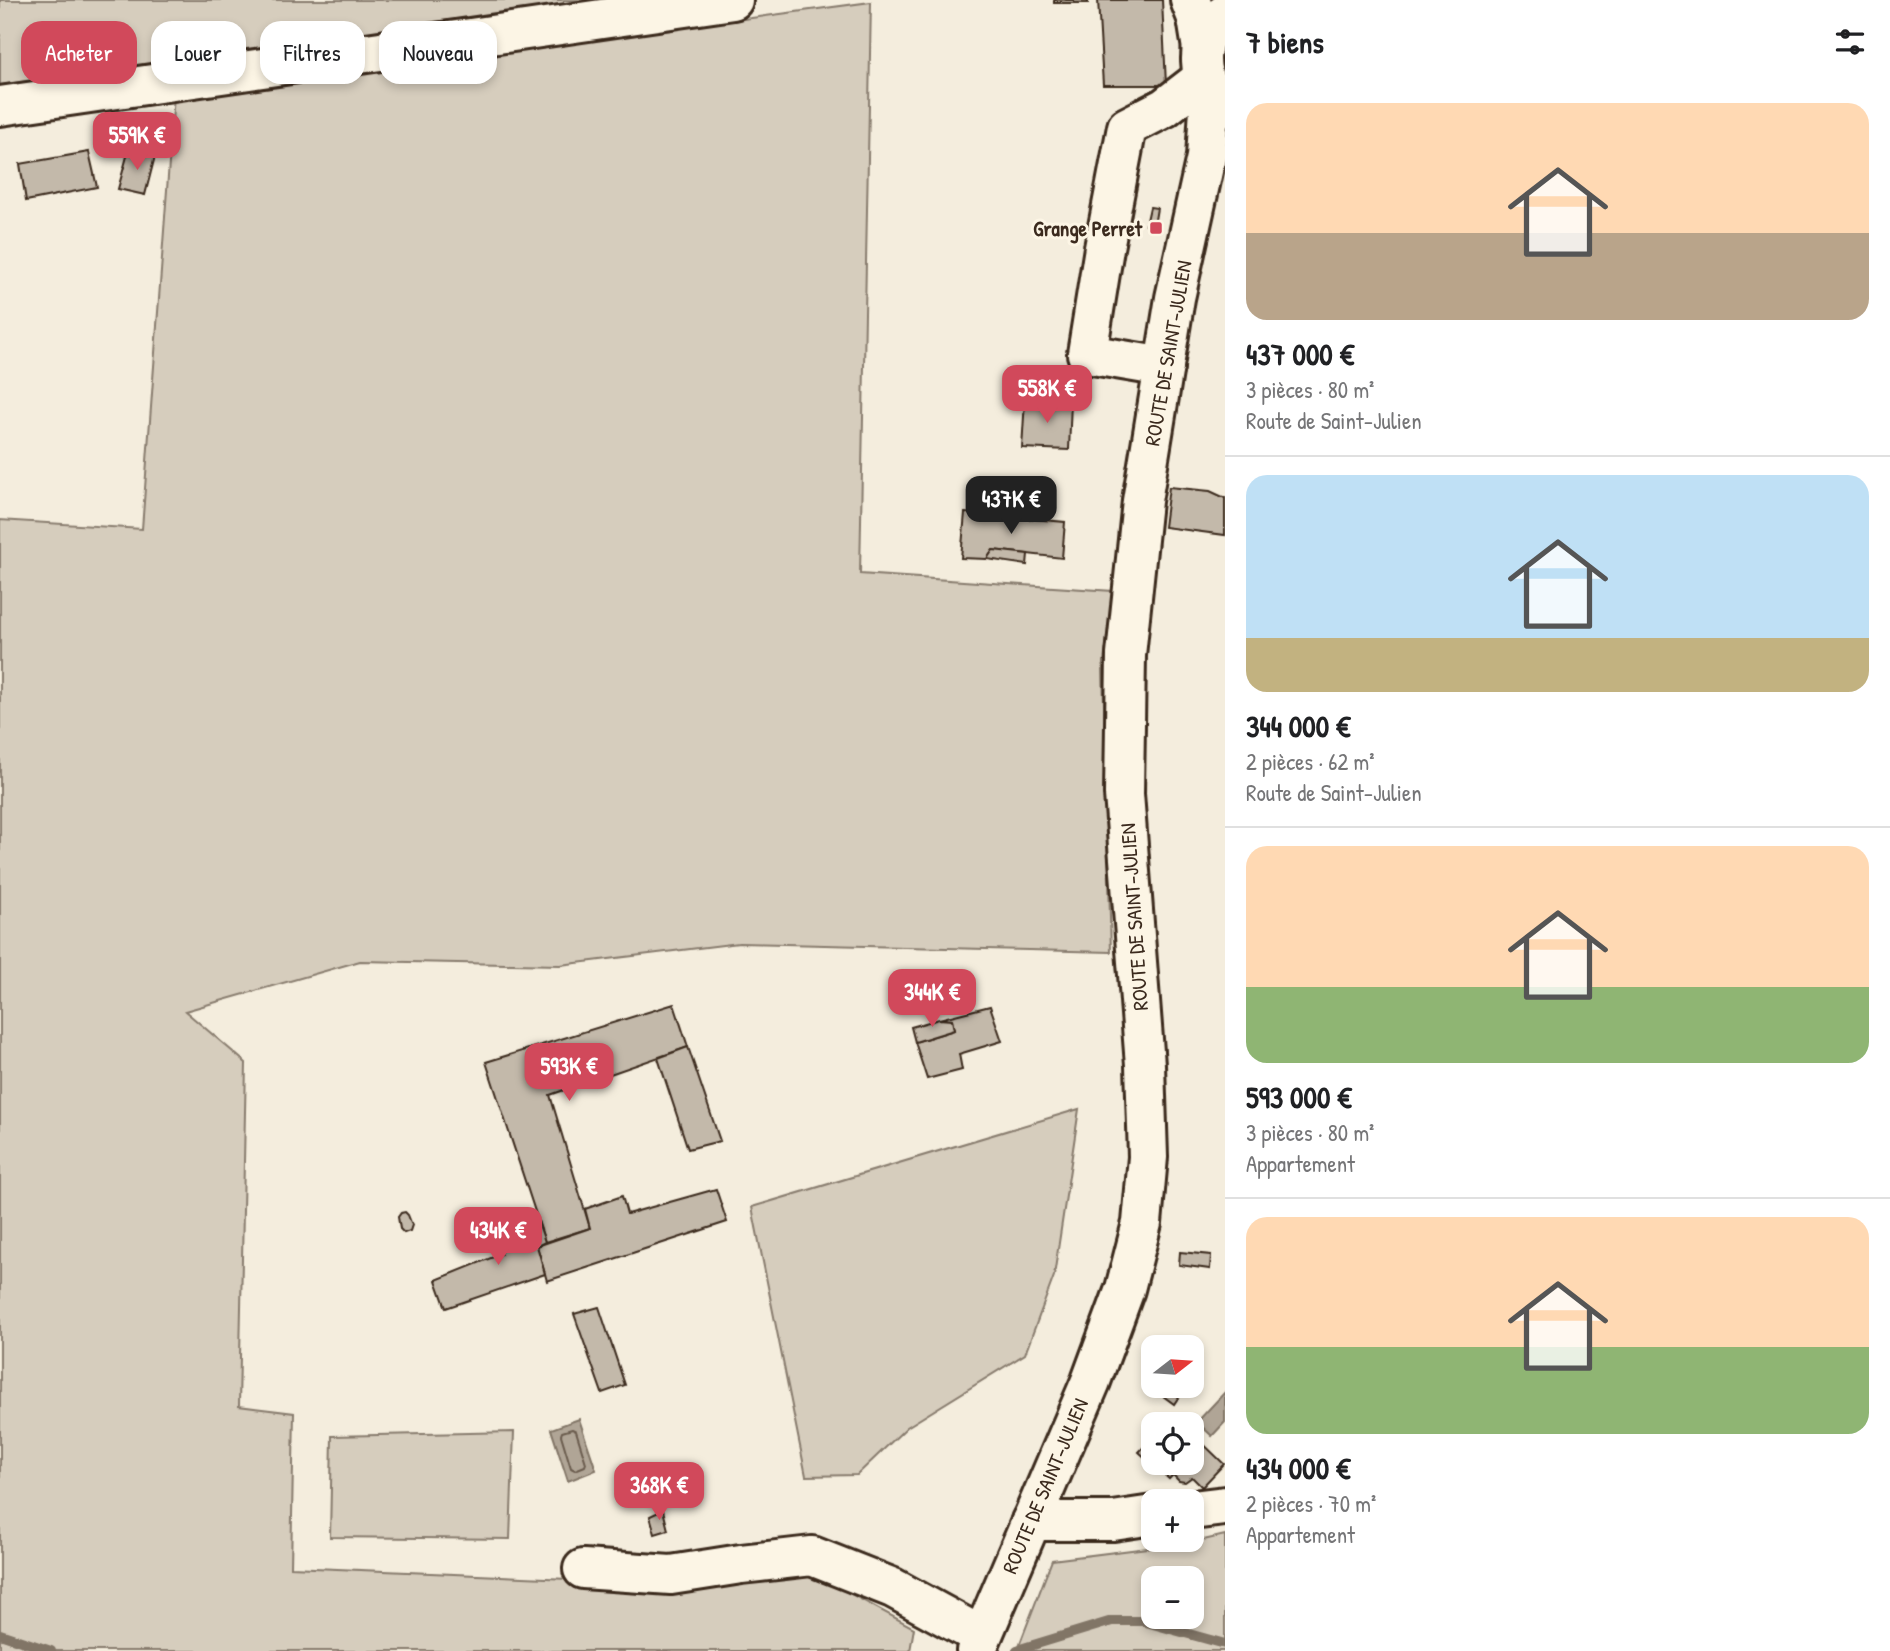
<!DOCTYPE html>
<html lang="fr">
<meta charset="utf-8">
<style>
body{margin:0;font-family:"Patrick Hand",sans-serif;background:#f2f2f2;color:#202124;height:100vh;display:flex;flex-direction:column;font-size:26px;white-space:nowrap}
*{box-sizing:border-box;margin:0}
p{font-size:23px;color:#757577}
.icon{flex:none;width:38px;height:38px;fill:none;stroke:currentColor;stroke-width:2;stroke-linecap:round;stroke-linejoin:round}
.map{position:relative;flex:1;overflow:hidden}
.panel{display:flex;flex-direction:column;background:#fff;width:665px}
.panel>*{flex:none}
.hud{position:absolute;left:21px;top:21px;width:665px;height:63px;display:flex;gap:14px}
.needle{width:46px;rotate:73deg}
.tools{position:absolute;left:1141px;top:1335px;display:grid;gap:14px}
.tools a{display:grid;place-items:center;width:63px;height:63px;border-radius:14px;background:#fff;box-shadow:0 4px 10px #0003;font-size:35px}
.price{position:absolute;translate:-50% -60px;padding:0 16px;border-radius:14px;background:#d1495b;color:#fff;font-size:23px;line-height:46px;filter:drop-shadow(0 2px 4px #0008)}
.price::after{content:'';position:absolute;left:50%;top:42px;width:21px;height:16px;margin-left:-10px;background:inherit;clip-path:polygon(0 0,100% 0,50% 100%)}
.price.current{background:#222;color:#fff}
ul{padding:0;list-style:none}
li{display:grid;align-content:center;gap:14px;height:371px;padding:0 21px}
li+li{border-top:2px solid #e0e0e0}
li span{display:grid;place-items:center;height:217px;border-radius:21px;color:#555}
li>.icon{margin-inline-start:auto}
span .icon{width:126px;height:126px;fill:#fffc;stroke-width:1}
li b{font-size:30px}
h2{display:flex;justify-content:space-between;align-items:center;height:84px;padding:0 21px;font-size:30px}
.chip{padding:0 24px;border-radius:21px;background:#fff;box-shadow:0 4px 10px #0003;font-size:24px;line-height:63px}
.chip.current{background:#d1495b;color:#fff}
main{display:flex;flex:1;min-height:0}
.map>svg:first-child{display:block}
.green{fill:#d6cdbd;stroke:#887c6e;stroke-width:2;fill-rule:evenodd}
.water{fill:#b0a596;stroke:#817466;stroke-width:2}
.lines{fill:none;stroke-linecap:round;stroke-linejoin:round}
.shore{stroke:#6a5b4e;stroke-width:2}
.stream{stroke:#817466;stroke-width:10}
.building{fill:#c3b9aa;stroke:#3b2a1e;stroke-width:2}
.minor-casing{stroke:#3b2a1e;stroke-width:44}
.major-casing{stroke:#3b2a1e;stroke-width:44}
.minor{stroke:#fcf5e5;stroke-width:38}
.major{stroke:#fcf5e5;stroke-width:38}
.poi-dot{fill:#d1495b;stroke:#fcf5e5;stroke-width:2.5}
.labels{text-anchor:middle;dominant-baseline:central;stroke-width:6;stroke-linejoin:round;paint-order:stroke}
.poi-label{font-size:21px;font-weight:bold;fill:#3b2a1e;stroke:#fcf5e5;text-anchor:end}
.street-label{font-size:21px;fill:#3b2a1e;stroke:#fcf5e5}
</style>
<main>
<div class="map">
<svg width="1225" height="1651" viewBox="0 0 1225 1651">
<rect width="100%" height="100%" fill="#f4eddd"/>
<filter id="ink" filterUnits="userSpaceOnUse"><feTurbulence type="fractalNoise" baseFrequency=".0143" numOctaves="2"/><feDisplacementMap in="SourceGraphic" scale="14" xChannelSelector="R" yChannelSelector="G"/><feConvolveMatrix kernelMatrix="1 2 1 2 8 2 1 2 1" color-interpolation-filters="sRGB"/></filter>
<g filter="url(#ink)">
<g class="green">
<path d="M0,0h599l-599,85z"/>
<path d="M871,2l-11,572 253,17 -10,79 8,282 -372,-9 -179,22 -200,-4 -175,50 61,52 -7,343 55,7 -3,154 416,18 98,-16 109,59 -4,23h-910v-1131l142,9 32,-434z"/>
<path d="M1079,1109l-25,167 -29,78 -118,73 -50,48 -51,1 -54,-269z"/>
<path d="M514,1432l-4,107 -180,-2 2,-101z"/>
<path d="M1225,1535v116h-208l35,-91 143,-18zM1192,1578v39h-39v-39z"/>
</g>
<g class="water">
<path d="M1225,1392v30l-13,14 -15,-14z"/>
<path d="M579,1419l17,51 -28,11 -17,-52z"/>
</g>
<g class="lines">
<path class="shore" d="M572,1429l4,2 10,32 -1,3 -10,4 -4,-2 -10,-33 1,-3z"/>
<g class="stream">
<path d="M0,1634l51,17"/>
<path d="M1017,1650l95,-29h30l83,23"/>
</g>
</g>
<g class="building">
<rect x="1054" y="0" width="34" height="3"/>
<path d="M1098,0h64l4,85h-63z"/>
<path d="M129,149l26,7 -10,39 -27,-6z"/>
<path d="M89,152l8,35 -71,14 -6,-37z"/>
<path d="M1150,207l7,1 -3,18 -8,-1z"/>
<path d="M1025,400l46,2 -2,48 -47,-2z"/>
<path d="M1169,487l41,4 15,7v37l-61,-8z"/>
<path d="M965,513l100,9 -3,36 -69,-8 -6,9 -26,-1z"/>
<path d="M993,550l35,4 -1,11 -40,-6z"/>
<path d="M674,1004l14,43 -138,48 40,133 -45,14 -59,-180z"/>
<path d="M990,1006l12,35 -43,13 3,16 -35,9 -12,-37 39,-12 -2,-10 -13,-1z"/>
<path d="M939,1019l13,1 2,10 -39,12 -4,-15z"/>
<path d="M688,1047l32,94 -32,8 -30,-91z"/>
<path d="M716,1189l11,33 -180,59 -10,-35 53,-18 -5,-19 37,-13 5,18z"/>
<path d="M405,1212l3,3 4,10 -2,6 -6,2 -4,-4 -2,-12 3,-4z"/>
<path d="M537,1219l8,23 -8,4 8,28 -99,34 -10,-28 65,-26 -6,-20z"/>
<path d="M1180,1252l31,3 -1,14 -31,-4z"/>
<path d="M599,1307l26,78 -23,8 -28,-79z"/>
<path d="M1164,1386h22l-12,18 -15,-11z"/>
<path d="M1192,1433l32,31 -22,23 -10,-10 -7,5 -6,-1 -6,-6 -4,4 -30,-27 14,-15v26h39z"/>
<path d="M663,1510l5,20 -13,4 -5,-18z"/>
</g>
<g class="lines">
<defs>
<g id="minor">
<path d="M1190,0l7,18 5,31"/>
<path d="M0,106l733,-106"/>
<path d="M1164,367l-77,-13 17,-106 23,-121 37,-19 39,-30"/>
<path d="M1192,1510l33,-4"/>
<path d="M1031,1521h82l40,-6"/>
<path d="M583,1569l88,6 70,-11 71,-8 81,32 88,48"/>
</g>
<g id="major">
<path d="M1225,14c-34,22 -30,71 0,93"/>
<path d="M976,1651l115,-270 34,-92 17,-66 6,-66 -3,-92 -21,-271 2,-139 16,-154 33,-203 31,-141 4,-64"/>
</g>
</defs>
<use href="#minor" class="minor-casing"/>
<use href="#major" class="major-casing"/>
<use href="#minor" class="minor"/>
<use href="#major" class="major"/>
</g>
</g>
<rect class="poi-dot" x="1149" y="221" width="14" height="14" rx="3.5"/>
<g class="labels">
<g class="poi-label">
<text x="1142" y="228">Grange Perret</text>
</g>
<g class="street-label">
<text transform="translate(1168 353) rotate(-80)">ROUTE DE SAINT-JULIEN</text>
<text transform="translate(1134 917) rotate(-94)">ROUTE DE SAINT-JULIEN</text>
<text transform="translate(1045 1486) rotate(-67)">ROUTE DE SAINT-JULIEN</text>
</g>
</g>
</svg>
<div class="tools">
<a><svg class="needle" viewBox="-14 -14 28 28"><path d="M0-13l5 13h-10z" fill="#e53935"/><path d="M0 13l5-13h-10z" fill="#757577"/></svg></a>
<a><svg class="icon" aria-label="locate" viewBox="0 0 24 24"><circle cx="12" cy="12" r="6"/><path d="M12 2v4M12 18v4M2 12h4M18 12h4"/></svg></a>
<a>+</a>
<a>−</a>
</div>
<b class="price" style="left:137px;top:172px">559K €</b>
<b class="price" style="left:1047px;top:425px">558K €</b>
<b class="price current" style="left:1011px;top:536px">437K €</b>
<b class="price" style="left:932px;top:1029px">344K €</b>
<b class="price" style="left:569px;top:1103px">593K €</b>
<b class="price" style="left:498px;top:1267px">434K €</b>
<b class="price" style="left:659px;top:1522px">368K €</b>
<div class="hud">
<a class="chip current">Acheter</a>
<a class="chip">Louer</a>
<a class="chip">Filtres</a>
<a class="chip">Nouveau</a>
</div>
</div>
<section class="panel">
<h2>7 biens<svg class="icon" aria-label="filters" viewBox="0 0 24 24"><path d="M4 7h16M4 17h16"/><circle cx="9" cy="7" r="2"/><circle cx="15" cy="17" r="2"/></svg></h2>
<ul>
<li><span style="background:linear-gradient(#ffd9b3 60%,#b9a48a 0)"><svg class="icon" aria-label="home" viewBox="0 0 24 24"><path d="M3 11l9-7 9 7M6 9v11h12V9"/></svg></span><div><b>437 000 €</b><p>3 pièces · 80 m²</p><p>Route de Saint-Julien</p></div></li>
<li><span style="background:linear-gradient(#bfe0f5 75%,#c2b280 0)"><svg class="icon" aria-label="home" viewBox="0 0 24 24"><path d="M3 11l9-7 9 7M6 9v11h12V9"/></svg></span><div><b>344 000 €</b><p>2 pièces · 62 m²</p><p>Route de Saint-Julien</p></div></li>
<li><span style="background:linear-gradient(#ffd9b3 65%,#8fb573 0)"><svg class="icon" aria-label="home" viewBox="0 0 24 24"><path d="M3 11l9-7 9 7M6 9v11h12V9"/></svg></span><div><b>593 000 €</b><p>3 pièces · 80 m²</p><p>Appartement</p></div></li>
<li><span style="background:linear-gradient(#ffd9b3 60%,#8fb573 0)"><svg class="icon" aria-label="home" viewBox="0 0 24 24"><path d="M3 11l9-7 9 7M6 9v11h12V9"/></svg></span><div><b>434 000 €</b><p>2 pièces · 70 m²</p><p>Appartement</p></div></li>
</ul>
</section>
</main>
